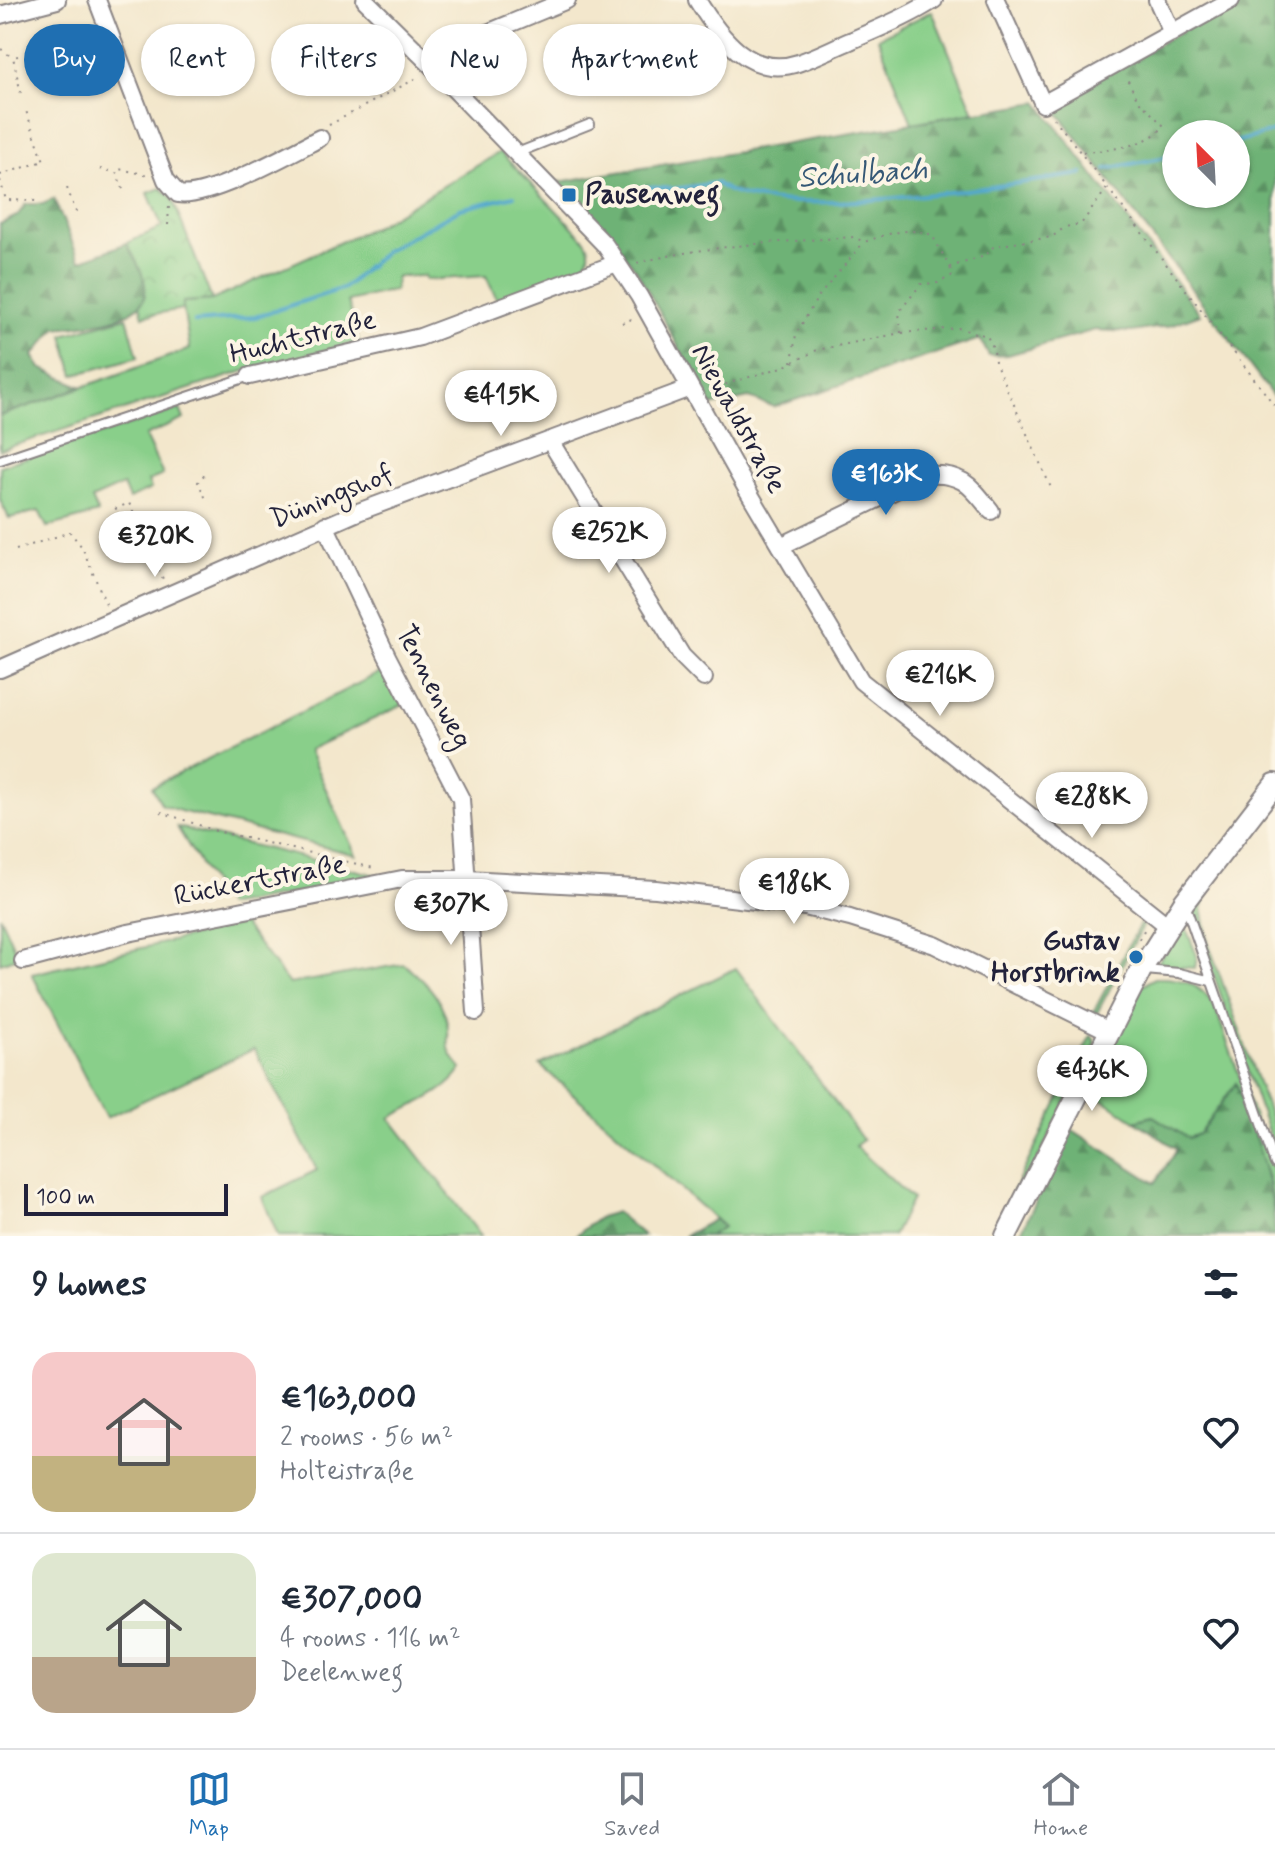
<!DOCTYPE html>
<meta charset="utf-8">
<style>
body{margin:0;font-family:Mynerve,sans-serif;background:#f2f2f3;color:#1f2937;height:100vh;display:flex;flex-direction:column;font-size:30px;white-space:nowrap}
*{box-sizing:border-box;margin:0}
p{font-size:26px;color:#747a83}
.icon{flex:none;width:44px;height:44px;fill:none;stroke:currentColor;stroke-width:2;stroke-linecap:round;stroke-linejoin:round}
.map{position:relative;height:1236px;overflow:hidden}
.panel{display:flex;flex-direction:column;background:#fff;flex:1}
.panel>*{flex:none}
.guide{position:absolute;left:24px;top:24px;width:800px;height:72px;display:flex;gap:16px}
.needle{width:52px;rotate:336deg}
.controls{position:absolute;left:1162px;top:120px;display:grid;gap:16px}
.controls a{display:grid;place-items:center;width:88px;height:88px;border-radius:50%;background:#fff;box-shadow:0 2px 6px #0004;font-size:40px}
.scale{position:absolute;left:24px;bottom:20px;width:204px;box-sizing:border-box;padding-left:8px;border:4px solid #22223b;border-top:0;font-size:22px;line-height:28px;white-space:nowrap;color:#22223b;-webkit-text-stroke:6px #fcf5e5;paint-order:stroke}
.price{position:absolute;translate:-50% -68px;padding:0 18px;border-radius:28px;background:#fff;color:#222;font-size:26px;line-height:52px;filter:drop-shadow(0 2px 4px #0008)}
.price::after{content:'';position:absolute;left:50%;top:48px;width:24px;height:18px;margin-left:-12px;background:inherit;clip-path:polygon(0 0,100% 0,50% 100%)}
.price.on{background:#1f6fb2;color:#fff}
ul{padding:0;list-style:none}
li{display:flex;align-items:center;gap:24px;height:200px;padding:0 32px}
li+li{border-top:2px solid #e0e1e3}
li span{display:grid;place-items:center;flex:none;width:224px;height:160px;border-radius:24px;color:#555}
li>.icon{margin-inline-start:auto}
span .icon{width:96px;height:96px;fill:#fffc;stroke-width:1}
li b{font-size:34px}
h2{display:flex;justify-content:space-between;align-items:center;height:96px;padding:0 32px;font-size:34px}
.tag{padding:0 28px;border-radius:36px;background:#fff;box-shadow:0 2px 6px #0004;font-size:28px;line-height:72px}
.tag.on{background:#1f6fb2;color:#fff}
.dock{display:flex;justify-content:space-around;align-items:center;height:112px;border-top:2px solid #e0e1e3;background:#fff;font-size:22px;color:#747a83}
.dock a{display:grid;justify-items:center;gap:4px}
.dock .on{color:#1f6fb2}
.map>svg:first-child{display:block}
.grass{fill:#89cf8a;stroke:#567862;stroke-width:2}
.forest{fill:url(#forest-firs);stroke:#486a58;stroke-width:2;fill-rule:evenodd}
.park{fill:url(#park-crowns);stroke:#567862;stroke-width:2}
.lines{fill:none;stroke-linecap:round;stroke-linejoin:round}
.stream{stroke:#52a8ce;stroke-width:4}
.service-casing{stroke:#8a8484;stroke-width:12}
.minor-casing{stroke:#8a8484;stroke-width:20}
.tertiary-casing{stroke:#8a8484;stroke-width:24}
.path{stroke:#8a8484;stroke-width:2;stroke-dasharray:2 6;stroke-linecap:butt}
.service{stroke:#fff;stroke-width:8}
.minor{stroke:#fff;stroke-width:16}
.tertiary{stroke:#fff;stroke-width:20}
.poi-dot{fill:#1f6fb2;stroke:#fcf5e5;stroke-width:3}
.labels{text-anchor:middle;dominant-baseline:central;stroke-width:8;stroke-linejoin:round;paint-order:stroke}
.poi-label{font-size:28px;font-weight:bold;fill:#22223b;stroke:#fcf5e5;text-anchor:start}
.street-label{font-size:28px;fill:#22223b;stroke:#fcf5e5}
.water-label{font-size:30px;font-style:italic;fill:#355876;stroke:#fcf5e5}
</style>
<div class="map">
<svg width="1275" height="1236" viewBox="0 0 1275 1236">
<defs>
<pattern id="forest-firs" width="22" height="20" patternUnits="userSpaceOnUse" patternTransform="scale(2)"><rect width="22" height="20" fill="#6eb276"/><path d="M5 1l3.5 6h-7zM16 11l3.5 6h-7z" fill="#5a9062"/></pattern>
<pattern id="park-crowns" width="20" height="18" patternUnits="userSpaceOnUse" patternTransform="scale(2)"><rect width="20" height="18" fill="#89cf8a"/><path d="M2 6a3 3 0 1 1 6 0M12 15a3 3 0 1 1 6 0" fill="none" stroke="#76b178"/></pattern>
</defs>
<rect width="100%" height="100%" fill="#fcf5e5"/>
<filter id="ink" filterUnits="userSpaceOnUse"><feTurbulence type="fractalNoise" baseFrequency=".0125" numOctaves="2"/><feDisplacementMap in="SourceGraphic" scale="16" xChannelSelector="R" yChannelSelector="G"/><feConvolveMatrix kernelMatrix="1 2 1 2 8 2 1 2 1" color-interpolation-filters="sRGB"/></filter>
<filter id="wash" filterUnits="userSpaceOnUse"><feTurbulence type="fractalNoise" baseFrequency=".006" numOctaves="4" result="noise"/><feDisplacementMap in="SourceGraphic" scale="32" xChannelSelector="R" yChannelSelector="G"/><feGaussianBlur stdDeviation="1.8" result="paint"/><feColorMatrix in="noise" values="0 0 0 0 0 0 0 0 0 0 0 0 0 0 0 0 0 1.4 0 .05"/><feComposite in="paint" operator="in"/></filter>
<g filter="url(#wash)">
<rect width="100%" height="100%" fill="#f3e7cc"/>
<g class="grass">
<path d="M932,11l42,101 -62,11 -34,-85z"/>
<path d="M500,152l85,88c7,10 5,19 -2,28l-86,32 -11,-24 -61,4 -1,-4 -28,1 -1,13 -47,11 11,41 -108,27 -251,81v-34l190,-67 -8,-47 30,-2 164,-74z"/>
<path d="M127,317l11,40 -64,18 -11,-40z"/>
<path d="M180,409l4,10 -39,17 18,39 -15,6 3,8 -22,10 -6,-14 -31,14 6,14 -51,14 -8,-16 -30,7 -9,-18v-34z"/>
<path d="M385,670l18,35 -95,45 48,105 -176,-44 -18,-6 -10,-18z"/>
<path d="M177,827l207,50 -158,29z"/>
<path d="M1214,878l-12,30 6,34 67,188v22l-80,-232 3,-25z"/>
<path d="M0,916l18,41 -18,6z"/>
<path d="M1183,921l14,35 -2,12 -39,-2z"/>
<path d="M243,924l46,60 115,-20c19,15 35,30 42,54 7,25 -6,27 16,51 -17,26 -46,34 -72,49l91,118h-203l-16,-39 55,-27 -63,-121 -148,69 -74,-144z"/>
<path d="M1140,924l3,2 -46,87h-4z"/>
<path d="M736,968l127,172 -8,6 57,53 -19,37h-184l14,-10 -183,-161z"/>
<path d="M1155,978c27,-1 46,6 60,29l60,170v37l-6,-33 -33,-97 -36,50 -12,5 -35,-23 -18,5 -45,-30 52,-106z"/>
<path d="M1091,1035l5,8 -97,193h-8z"/>
</g>
<g class="forest">
<path d="M1238,0h37v399l-219,-289 2,-10zM1176,134h60v60h-60z"/>
<path d="M1038,102l162,212 -32,12 -36,6 -37,-2 -87,25 -19,1 -9,-17 -206,68 -25,-9 -38,8 -75,-137 -34,-42 -43,-45z"/>
<path d="M54,199l26,62 47,-18c6,13 18,30 19,46 2,32 -67,37 -90,39l-23,28 8,12 41,19 -82,29v-192l17,-8 9,-12h17z"/>
<path d="M1236,1083c17,50 39,100 39,153h-256l52,-107 84,54 22,-34 -42,-28 18,-5 35,22 11,-4z"/>
<path d="M616,1212l28,24h-69l25,-19z"/>
<path d="M715,1219l8,8 -14,9h-25z"/>
</g>
<path class="park" d="M161,188l11,10 40,102 -29,2v7l-40,7 -3,-11c15,-18 -5,-44 -13,-62l35,-16 -14,-34z"/>
<g class="lines">
<g class="stream">
<path d="M1236,142l39,-11"/>
<path d="M1106,169l70,-14"/>
<path d="M602,191l19,1 28,-5 25,2 42,-6c50,44 296,0 367,-9"/>
<path d="M195,322l60,-5 89,-29 43,-38 73,-41 54,-13"/>
</g>
</g>
</g>
<g filter="url(#ink)">
<g class="lines">
<defs>
<g id="service">
<path d="M517,153l73,-29"/>
<path d="M0,460l250,-84"/>
<path d="M1185,904l90,260"/>
<path d="M1145,970l34,3 32,8"/>
</g>
<g id="minor">
<path d="M97,0l69,180 12,14c29,6 113,-41 142,-56"/>
<path d="M365,0l60,59 180,186 34,51 109,195 113,190 307,245"/>
<path d="M697,0c22,36 53,79 101,63 18,-6 35,-15 52,-22 29,-13 58,-24 84,-41"/>
<path d="M996,0l47,104 188,-104"/>
<path d="M1157,0l15,33"/>
<path d="M0,15l57,-15"/>
<path d="M425,59l142,-59"/>
<path d="M250,376l170,-39 197,-74"/>
<path d="M550,441l132,215 22,22"/>
<path d="M325,525l62,131 74,143 15,213"/>
<path d="M781,546l146,-71c35,-3 44,11 64,36"/>
<path d="M0,669l358,-157 332,-124"/>
<path d="M23,961l105,-28 274,-54h64l190,10 149,18 45,11 85,27 174,86"/>
</g>
<path id="tertiary" d="M1006,1236l135,-266 43,-68 91,-118"/>
</defs>
<use href="#service" class="service-casing"/>
<use href="#minor" class="minor-casing"/>
<use href="#tertiary" class="tertiary-casing"/>
<g class="path">
<path d="M1,49l11,8"/>
<path d="M18,56l-5,1 8,37"/>
<path d="M1054,118l221,288"/>
<path d="M329,125l90,-48"/>
<path d="M1083,152c26,-2 64,-5 81,-26l-26,-26 -12,-23"/>
<path d="M100,169l14,3"/>
<path d="M0,175l44,-14 -19,-53"/>
<path d="M0,180l6,20 32,1"/>
<path d="M67,188l9,24"/>
<path d="M123,189l-7,-17 3,-3 30,6"/>
<path d="M168,225l1,-20"/>
<path d="M637,263c70,-18 145,-21 217,-26l10,5c24,-8 42,-16 68,-7l18,32 35,-11 9,-10 58,-9 13,-10 16,-3 27,-37"/>
<path d="M622,323l10,-4"/>
<path d="M902,333l56,-5 29,8 7,13 1,13 57,128"/>
<path d="M792,362l4,-28 22,-37 45,-54"/>
<path d="M710,389l76,-23 31,-16 84,-17 -2,-21 22,-28 17,-1 15,-8 -3,-7"/>
<path d="M204,475l-6,7 8,17"/>
<path d="M115,509l14,-6 34,76"/>
<path d="M16,550l54,-18 12,15 24,57"/>
<path d="M161,812l55,19 158,37"/>
<path d="M1139,939l7,-12"/>
</g>
<use href="#service" class="service"/>
<use href="#minor" class="minor"/>
<use href="#tertiary" class="tertiary"/>
</g>
</g>
<g class="poi-dot">
<rect x="561" y="187" width="16" height="16" rx="4"/>
<circle cx="1136" cy="957" r="8"/>
</g>
<g class="labels">
<g class="poi-label">
<text x="585" y="195">Pausenweg</text>
<text x="1120" y="941" text-anchor="end">Gustav<tspan x="1120" dy="32">Horstbrink</tspan></text>
</g>
<g class="street-label">
<text transform="translate(303 338) rotate(-14)">Huchtstraße</text>
<text transform="translate(738 419) rotate(61)">Niewaldstraße</text>
<text transform="translate(332 497) rotate(-22)">Düningshof</text>
<text transform="translate(433 687) rotate(63)">Tennenweg</text>
<text transform="translate(260 881) rotate(-11)">Rückertstraße</text>
</g>
<g class="water-label">
<text transform="translate(863 174) rotate(-4)">Schulbach</text>
</g>
</g>
</svg>
<div class="controls">
<a><svg class="needle" viewBox="-14 -14 28 28"><path d="M0-13l5 13h-10z" fill="#e53935"/><path d="M0 13l5-13h-10z" fill="#747a83"/></svg></a>
</div>
<div class="scale">100 m</div>
<b class="price" style="left:501px;top:438px">€415K</b>
<b class="price on" style="left:886px;top:517px">€163K</b>
<b class="price" style="left:609px;top:575px">€252K</b>
<b class="price" style="left:155px;top:579px">€320K</b>
<b class="price" style="left:940px;top:718px">€216K</b>
<b class="price" style="left:1092px;top:840px">€288K</b>
<b class="price" style="left:794px;top:926px">€186K</b>
<b class="price" style="left:451px;top:947px">€307K</b>
<b class="price" style="left:1092px;top:1113px">€436K</b>
<div class="guide">
<a class="tag on">Buy</a>
<a class="tag">Rent</a>
<a class="tag">Filters</a>
<a class="tag">New</a>
<a class="tag">Apartment</a>
</div>
</div>
<section class="panel">
<h2>9 homes<svg class="icon" aria-label="filters" viewBox="0 0 24 24"><path d="M4 7h16M4 17h16"/><circle cx="9" cy="7" r="2"/><circle cx="15" cy="17" r="2"/></svg></h2>
<ul>
<li><span style="background:linear-gradient(#f6c9c9 65%,#c2b280 0)"><svg class="icon" aria-label="home" viewBox="0 0 24 24"><path d="M3 11l9-7 9 7M6 9v11h12V9"/></svg></span><div><b>€163,000</b><p>2 rooms · 56 m²</p><p>Holteistraße</p></div><svg class="icon" aria-label="heart" viewBox="0 0 24 24"><path d="M12 20l-8-8c-3-5 5-10 8-4 3-6 11-1 8 4z"/></svg></li>
<li><span style="background:linear-gradient(#dfe7d0 65%,#b9a48a 0)"><svg class="icon" aria-label="home" viewBox="0 0 24 24"><path d="M3 11l9-7 9 7M6 9v11h12V9"/></svg></span><div><b>€307,000</b><p>4 rooms · 116 m²</p><p>Deelenweg</p></div><svg class="icon" aria-label="heart" viewBox="0 0 24 24"><path d="M12 20l-8-8c-3-5 5-10 8-4 3-6 11-1 8 4z"/></svg></li>
</ul>
</section>
<nav class="dock">
<a class="on"><svg class="icon" aria-label="map" viewBox="0 0 24 24"><path d="M3 6l6-2 6 2 6-2v14l-6 2-6-2-6 2zM9 4v14M15 6v14"/></svg>Map</a>
<a><svg class="icon" aria-label="saved" viewBox="0 0 24 24"><path d="M7 4h10v16l-5-4-5 4z"/></svg>Saved</a>
<a><svg class="icon" aria-label="home" viewBox="0 0 24 24"><path d="M3 11l9-7 9 7M6 9v11h12V9"/></svg>Home</a>
</nav>
